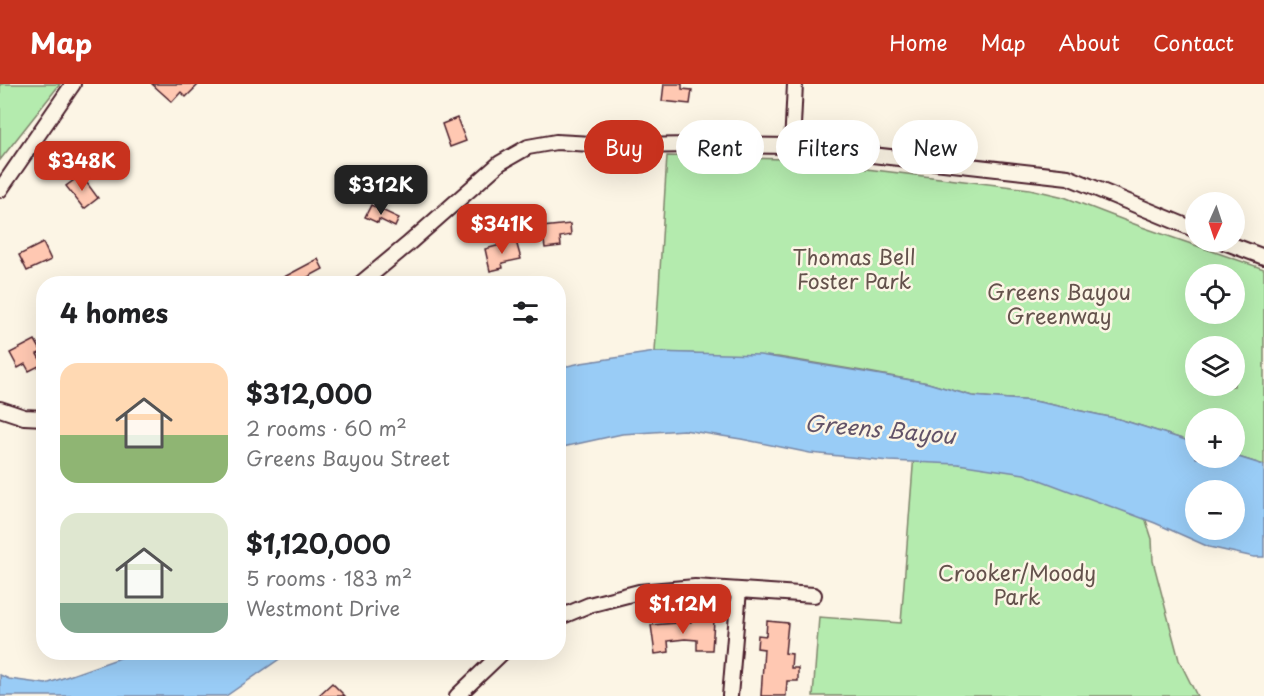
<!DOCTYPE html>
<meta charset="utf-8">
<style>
body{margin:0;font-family:"Playpen Sans",sans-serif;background:#f2f2f2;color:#202124;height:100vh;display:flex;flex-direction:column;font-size:22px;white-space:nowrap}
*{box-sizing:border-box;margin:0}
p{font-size:20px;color:#757577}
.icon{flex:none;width:33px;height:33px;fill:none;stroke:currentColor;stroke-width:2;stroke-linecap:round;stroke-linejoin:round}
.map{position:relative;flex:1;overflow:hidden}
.sheet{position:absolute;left:36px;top:192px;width:530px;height:384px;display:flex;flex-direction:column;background:#fff;border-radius:24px;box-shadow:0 6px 24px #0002}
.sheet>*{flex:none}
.guide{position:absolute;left:584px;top:36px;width:570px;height:54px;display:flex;gap:12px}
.needle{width:39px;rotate:183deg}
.fabs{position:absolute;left:1185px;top:108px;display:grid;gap:12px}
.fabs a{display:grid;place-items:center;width:60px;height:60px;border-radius:50%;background:#fff;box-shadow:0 6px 24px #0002;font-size:30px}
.price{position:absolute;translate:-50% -51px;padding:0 14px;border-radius:12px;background:#c8321e;color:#fff;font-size:20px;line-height:39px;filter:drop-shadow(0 2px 3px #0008)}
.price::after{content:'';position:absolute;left:50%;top:36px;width:18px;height:14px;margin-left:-9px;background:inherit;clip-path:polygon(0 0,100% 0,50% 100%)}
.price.on{background:#222;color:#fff}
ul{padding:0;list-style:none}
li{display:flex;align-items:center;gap:18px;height:150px;padding:0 24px}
li span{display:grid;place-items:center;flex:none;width:168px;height:120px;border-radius:18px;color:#555}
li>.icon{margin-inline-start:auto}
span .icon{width:72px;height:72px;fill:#fffc;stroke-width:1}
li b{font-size:26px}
h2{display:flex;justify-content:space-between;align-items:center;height:72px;padding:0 24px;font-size:26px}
.chip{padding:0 21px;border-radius:27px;background:#fff;box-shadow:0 6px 24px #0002;font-size:21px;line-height:54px}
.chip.on{background:#c8321e;color:#fff}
header{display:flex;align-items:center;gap:36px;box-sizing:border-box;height:84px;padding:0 30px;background:#c8321e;color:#fff}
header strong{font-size:28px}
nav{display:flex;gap:33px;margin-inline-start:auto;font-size:21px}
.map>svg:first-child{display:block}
.green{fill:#b4ebae;stroke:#7f856c;stroke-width:1.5;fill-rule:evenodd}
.water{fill:#99ccf6;stroke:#7987a5;stroke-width:1.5;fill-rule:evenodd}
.building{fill:#ffc8b2;stroke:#4a1f2b;stroke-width:1.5}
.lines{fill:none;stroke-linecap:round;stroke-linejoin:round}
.minor-casing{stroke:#4a1f2b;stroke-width:18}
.minor{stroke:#fcf5e5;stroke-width:14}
.labels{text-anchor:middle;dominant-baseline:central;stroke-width:5;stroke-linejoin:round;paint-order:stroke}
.park-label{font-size:21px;fill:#64524c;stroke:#fcf5e5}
.water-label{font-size:22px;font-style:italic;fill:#625368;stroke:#fcf5e5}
</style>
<header>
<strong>Map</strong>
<nav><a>Home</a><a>Map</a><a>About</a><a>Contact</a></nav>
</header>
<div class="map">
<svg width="1264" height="612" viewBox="0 0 1264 612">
<rect width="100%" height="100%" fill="#fcf5e5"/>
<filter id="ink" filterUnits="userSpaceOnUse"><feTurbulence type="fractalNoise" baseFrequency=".0167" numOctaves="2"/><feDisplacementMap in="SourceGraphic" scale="12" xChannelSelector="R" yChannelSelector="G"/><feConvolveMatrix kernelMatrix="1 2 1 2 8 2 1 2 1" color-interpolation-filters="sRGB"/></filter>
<g filter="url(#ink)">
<g class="green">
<path d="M0,0h60l-60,76z"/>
<path d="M667,72l118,3 245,30 34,8 78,30 122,42v196l-29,-9 -1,-38h-38l-1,25 -76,-24 -85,-18 -62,-5 -44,-13 -60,-11 -90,-15 -123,-5zM1196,190h38v40h-38zM1196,262h38v40h-38z"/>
<path d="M914,370l93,11 135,43 10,31 1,22 26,99 18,36h-384l6,-79 82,6z"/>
</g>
<g class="water">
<path d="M655,268l105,3 86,14 82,14 44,13 62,5 85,18 76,24 1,15h38l1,-2 29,9v92h-10l-45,-10 -54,-24 -131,-49 -66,-10 -69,-3 -79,-8 -69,-14 -57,-9 -62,4 -64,14v-80l23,-5zM1196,406h38v40h-38z"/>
<path d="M137,568h151v1l-62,43h-226v-21l9,4 37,5z"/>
</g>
<g class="building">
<path d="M152,0h47l-13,13 -5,-5 -9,10z"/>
<path d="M664,0h18v5l10,1 -2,14 -28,-3z"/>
<path d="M457,34l9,23 -16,6 -8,-23z"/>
<path d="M81,91l17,23 -14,11 -18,-23z"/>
<path d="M371,121l28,13 -4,9 -16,-8 -1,4 -13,-6z"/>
<path d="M570,140l1,11 -11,2 1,9 -16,2 -3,-21z"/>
<path d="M516,157l5,18 -19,4 1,5 -13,3 -5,-22z"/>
<path d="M43,159l8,17 -24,11 -8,-16z"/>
<path d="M318,175l5,10 -28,15h-24z"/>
<path d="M35,256l7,12 -5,2 6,10 -14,7 -4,-7 -7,4 -8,-15z"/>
<path d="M691,536l23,1 -2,29h-15v-10l-12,-1 -17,2 1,11 -14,2 -4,-29 40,-3z"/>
<path d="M767,537l21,2 -3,30 7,1 -1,14h7v13h-11l-1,15h-25l3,-47 -7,-1 1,-13 8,1z"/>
<path d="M332,599l13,13h-27z"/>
</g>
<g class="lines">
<defs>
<g id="minor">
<path d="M792,62l3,-62"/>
<path d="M0,106l73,-106"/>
<path d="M1224,158l40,15"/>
<path d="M360,200l47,-39 93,-82 28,-16 28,-5 72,4 66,-1 98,1 276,31 128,53"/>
<path d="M0,325l24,8 20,1"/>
<path d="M558,534l31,-13 50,-13 56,-5 119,8"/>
<path d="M457,612l46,-44"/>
<path d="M730,612l9,-106"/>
</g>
</defs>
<use href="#minor" class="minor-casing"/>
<use href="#minor" class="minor"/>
</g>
</g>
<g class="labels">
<g class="park-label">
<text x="854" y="172">Thomas Bell<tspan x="854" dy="24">Foster Park</tspan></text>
<text x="1059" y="207">Greens Bayou<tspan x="1059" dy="24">Greenway</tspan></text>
<text x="1017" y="488">Crooker/Moody<tspan x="1017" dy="24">Park</tspan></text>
</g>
<g class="water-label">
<text transform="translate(880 344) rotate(5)">Greens Bayou</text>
</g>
</g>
</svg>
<div class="fabs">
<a><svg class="needle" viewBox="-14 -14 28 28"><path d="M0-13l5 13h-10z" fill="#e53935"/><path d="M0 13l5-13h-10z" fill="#757577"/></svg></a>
<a><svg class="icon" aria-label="locate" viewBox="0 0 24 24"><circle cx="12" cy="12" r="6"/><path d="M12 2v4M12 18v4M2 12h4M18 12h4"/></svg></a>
<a><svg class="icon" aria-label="layers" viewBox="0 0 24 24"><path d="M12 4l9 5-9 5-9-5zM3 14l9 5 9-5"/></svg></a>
<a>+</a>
<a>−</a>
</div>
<b class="price" style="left:82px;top:108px">$348K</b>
<b class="price on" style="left:381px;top:132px">$312K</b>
<b class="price" style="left:502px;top:171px">$341K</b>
<b class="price" style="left:683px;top:551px">$1.12M</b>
<div class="guide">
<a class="chip on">Buy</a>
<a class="chip">Rent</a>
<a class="chip">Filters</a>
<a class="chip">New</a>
</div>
<section class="sheet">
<h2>4 homes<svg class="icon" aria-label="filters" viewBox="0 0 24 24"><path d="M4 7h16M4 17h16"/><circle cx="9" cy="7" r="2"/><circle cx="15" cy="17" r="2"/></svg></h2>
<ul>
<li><span style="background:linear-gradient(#ffd9b3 60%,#8fb573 0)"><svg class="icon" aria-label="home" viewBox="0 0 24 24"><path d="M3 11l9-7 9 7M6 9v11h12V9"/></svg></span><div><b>$312,000</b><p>2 rooms · 60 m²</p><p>Greens Bayou Street</p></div></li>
<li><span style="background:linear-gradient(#dfe7d0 75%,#7fa58c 0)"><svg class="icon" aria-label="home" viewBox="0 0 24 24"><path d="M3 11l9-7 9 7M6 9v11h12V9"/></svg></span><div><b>$1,120,000</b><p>5 rooms · 183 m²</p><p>Westmont Drive</p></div></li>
</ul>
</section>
</div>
